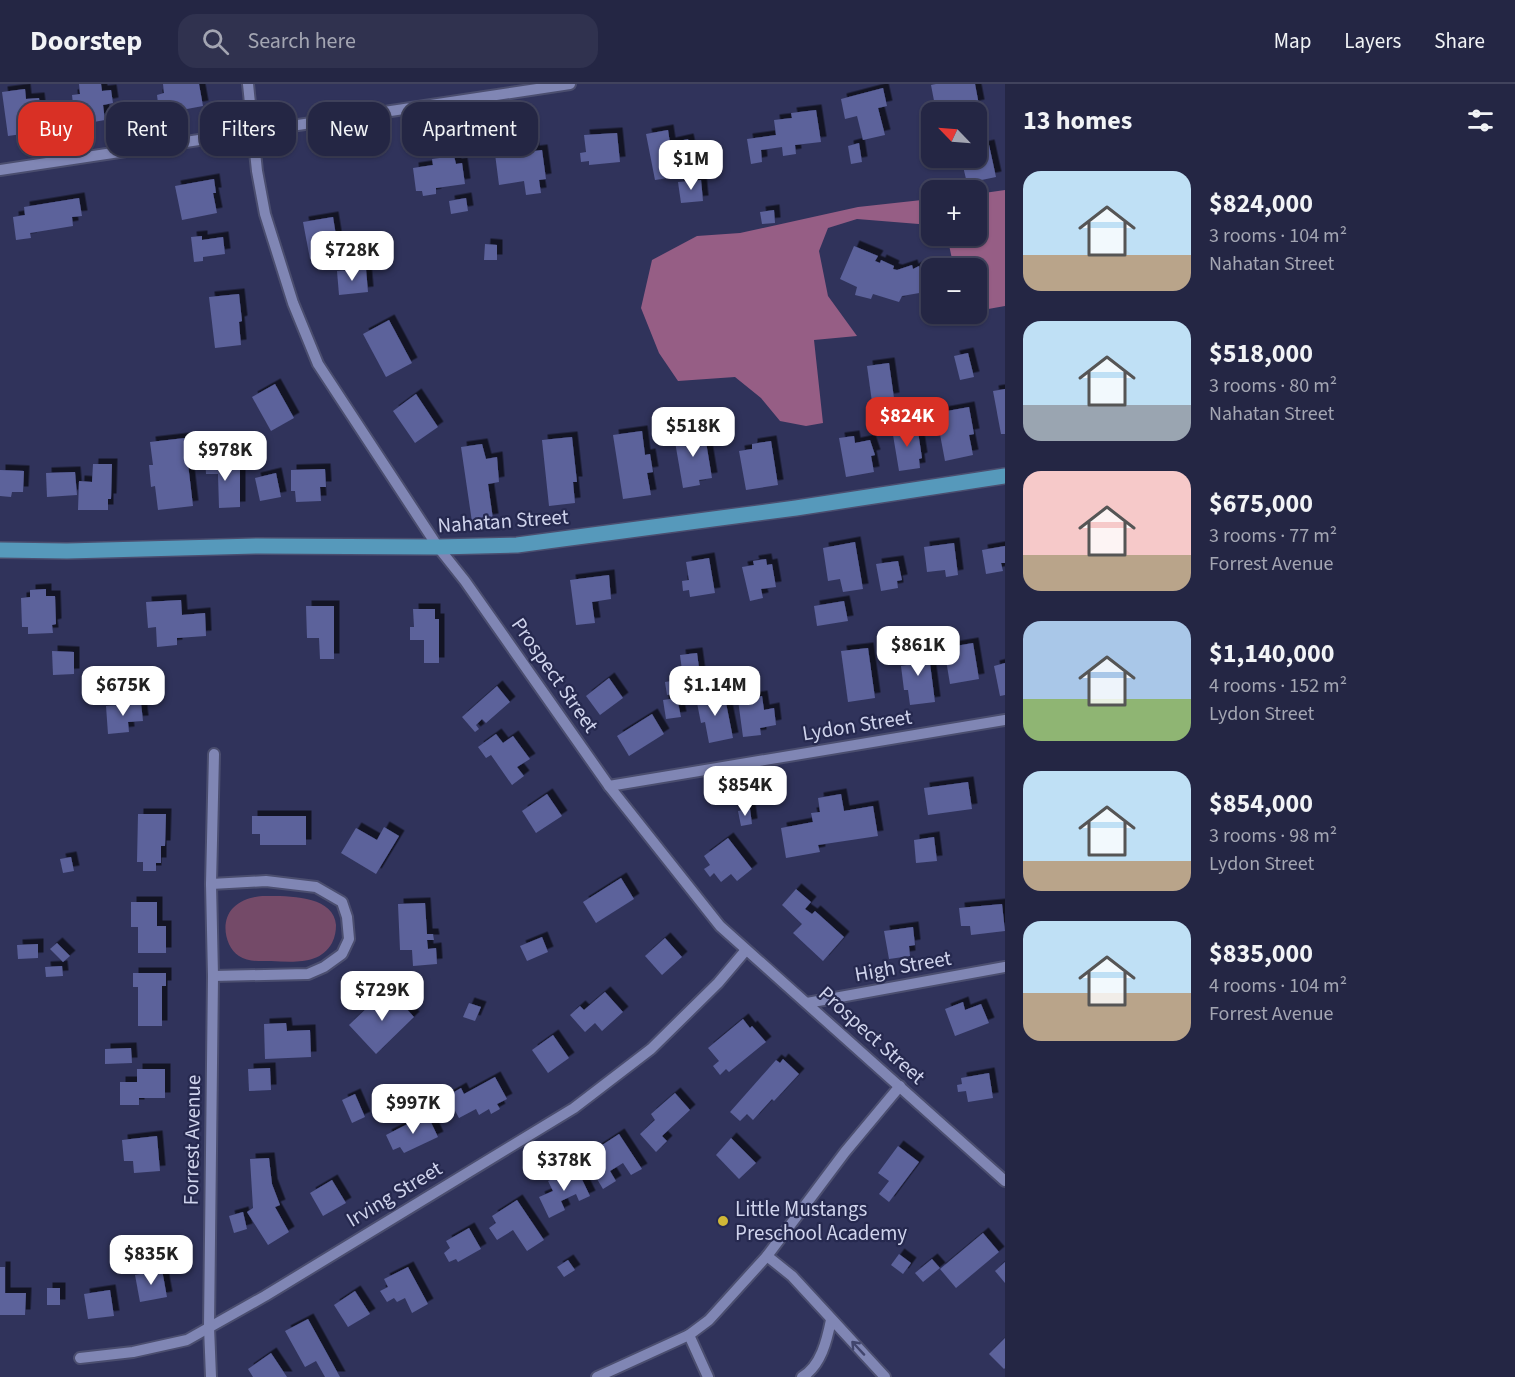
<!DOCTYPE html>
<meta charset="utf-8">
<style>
body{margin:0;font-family:"Source Sans 3",sans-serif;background:#30324f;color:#f1f3f6;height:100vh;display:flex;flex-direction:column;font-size:22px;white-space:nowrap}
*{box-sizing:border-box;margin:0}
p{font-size:20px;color:#a3a5b2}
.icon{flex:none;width:33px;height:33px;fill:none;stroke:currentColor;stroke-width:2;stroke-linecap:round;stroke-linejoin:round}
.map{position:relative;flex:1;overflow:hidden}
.side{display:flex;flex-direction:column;background:#242644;width:510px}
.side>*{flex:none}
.top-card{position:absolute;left:18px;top:18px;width:570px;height:54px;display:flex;gap:12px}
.needle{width:39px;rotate:295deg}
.fabs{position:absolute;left:921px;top:18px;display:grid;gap:12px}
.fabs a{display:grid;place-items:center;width:66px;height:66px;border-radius:12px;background:#242644;box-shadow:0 2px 4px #0004,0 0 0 2px #41435d;font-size:30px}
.price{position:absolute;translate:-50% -51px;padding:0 14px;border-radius:12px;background:#fff;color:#222;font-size:20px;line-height:39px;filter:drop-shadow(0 2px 3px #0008)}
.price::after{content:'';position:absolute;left:50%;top:36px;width:18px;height:14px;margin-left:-9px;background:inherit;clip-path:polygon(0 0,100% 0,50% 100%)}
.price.current{background:#d93025;color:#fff}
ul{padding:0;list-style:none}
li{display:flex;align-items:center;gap:18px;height:150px;padding:0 18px}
li span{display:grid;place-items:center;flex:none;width:168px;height:120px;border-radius:18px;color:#555}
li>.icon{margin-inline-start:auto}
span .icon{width:72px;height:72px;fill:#fffc;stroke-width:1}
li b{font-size:26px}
h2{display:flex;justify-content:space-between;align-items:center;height:72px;padding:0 18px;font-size:26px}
.pill{padding:0 21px;border-radius:18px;background:#242644;box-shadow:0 2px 4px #0004,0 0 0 2px #41435d;font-size:21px;line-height:54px}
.pill.current{background:#d93025;color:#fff}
header{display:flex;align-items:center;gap:36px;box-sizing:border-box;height:84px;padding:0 30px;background:#242644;border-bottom:2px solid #41435d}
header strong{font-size:28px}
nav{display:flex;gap:33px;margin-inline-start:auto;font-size:21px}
.search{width:420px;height:54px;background:#30324f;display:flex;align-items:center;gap:15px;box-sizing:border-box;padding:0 21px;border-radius:18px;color:#a3a5b2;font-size:22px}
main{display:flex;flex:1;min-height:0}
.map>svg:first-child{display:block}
.green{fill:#744a68}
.forest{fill:#965e85}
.building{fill:#5c629b;filter:url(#shadow)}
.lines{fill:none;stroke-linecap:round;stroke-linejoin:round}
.minor-casing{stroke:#4b4e6f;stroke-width:14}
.major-casing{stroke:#4b4e6f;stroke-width:18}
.minor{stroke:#8086b4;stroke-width:10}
.major{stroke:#5699bb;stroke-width:15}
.oneway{stroke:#41456d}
.poi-dot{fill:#d0b837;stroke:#26294f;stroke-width:2}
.labels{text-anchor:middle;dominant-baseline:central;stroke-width:4.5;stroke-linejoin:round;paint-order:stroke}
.street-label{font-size:21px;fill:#cfd3ec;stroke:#26294f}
.poi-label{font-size:21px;fill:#cfd3ec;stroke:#26294f;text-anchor:start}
</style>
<header>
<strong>Doorstep</strong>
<div class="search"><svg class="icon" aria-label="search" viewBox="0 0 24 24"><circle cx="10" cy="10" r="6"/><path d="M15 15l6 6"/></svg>Search here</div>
<nav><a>Map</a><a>Layers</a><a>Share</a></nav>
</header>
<main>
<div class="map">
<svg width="1005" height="1293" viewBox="0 0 1005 1293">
<defs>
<filter id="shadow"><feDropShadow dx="5.5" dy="-5.5" stdDeviation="0" flood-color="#0009"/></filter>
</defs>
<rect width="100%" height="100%" fill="#30335b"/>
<path class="green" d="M262,812c22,0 72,-2 74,29 0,6 -1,12 -4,18 -12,22 -39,19 -61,18 -10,0 -24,1 -32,-5 -14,-9 -19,-35 -6,-48 8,-8 18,-11 29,-12z"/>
<g class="forest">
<path d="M1005,106v116l-28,5 -1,-43h-22l-7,-32h29l1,-42z"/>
<path d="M931,115v26l-74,-6 -29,9 -9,23 9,45 29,40 -43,4 9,83 -17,3 -26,-5 -19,-23 -26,-21 -57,4 -19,-28 -18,-45 11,-48 45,-24 43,-3 118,-26z"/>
</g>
<g class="building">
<path d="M79,0h22l1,7 9,-1 2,13 -10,2 2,15 -23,4 -2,-12 -6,1 -2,-18 8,-1z"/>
<path d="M163,0h36l4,22 -27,5 2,6 -11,3 -2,-10 4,-1 -1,-8 -10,2 -1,-8 7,-2z"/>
<path d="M936,0h39l4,21 -10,2 1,5h-38l4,-1 -5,-26z"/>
<path d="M883,4l4,18 -9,2 7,27 -22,5 -6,-24 -12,3 -4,-20z"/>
<path d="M25,5l1,10 13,-1 4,33 -35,5 -6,-44z"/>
<path d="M816,26l5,32 -26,3 1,9 -13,2 -1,-9 -21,3 1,12 -11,2 -4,-25 29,-4 -2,-15 18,-2 -1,-5z"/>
<path d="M668,46l2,13 18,-4 6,27 -22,5 -2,-10 -5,2 3,15 -13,2 -9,-46z"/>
<path d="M617,49l3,29 -31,3v-4l-8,1 -1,-9 6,-1 -2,-17z"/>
<path d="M533,57l1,10 8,-1 4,29 -7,1 2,13 -15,2 -2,-14 -25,4 -5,-39z"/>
<path d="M859,59l3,19 -11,2 -3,-18z"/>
<path d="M989,61l7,32 -29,6 -6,-25h15v-10z"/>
<path d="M454,72l2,8 6,-1 3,21 -29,4v6l-13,2 -1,-5h-6l-3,-23 20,-3 -1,-6z"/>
<path d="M214,95l2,14h-3l4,20 -35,7 -7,-34z"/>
<path d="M701,96l2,21 -22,2 -3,-21z"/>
<path d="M79,114l3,18 -10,1 1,9 -43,7 1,5 -15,2 -3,-23 12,-2 -1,-8z"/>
<path d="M466,114l2,13 -17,3 -2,-13z"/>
<path d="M774,126l1,13 -13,1 -2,-12z"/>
<path d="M333,133l6,37 -29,5 -7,-37z"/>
<path d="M202,152v4l21,-3 2,17 -22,3v4l-9,1 -3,-25z"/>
<path d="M485,160l12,1v15h-13z"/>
<path d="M854,162l24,10 -3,5 5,2 1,-3 13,6 -1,3 4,1 15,-5 1,4 6,-3 6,26 -23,4 -3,6 -26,-8 -2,5 -16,-4 2,-8 -17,-8z"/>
<path d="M366,185l2,23 -29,3 -2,-24z"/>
<path d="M239,210l3,27 -3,1 2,23 -26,3 -6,-51z"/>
<path d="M389,236l23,43 -26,14 -23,-43z"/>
<path d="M968,269l6,24 -14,3 -6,-24z"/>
<path d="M889,279l5,35 -22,4 -5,-36z"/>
<path d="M275,300l19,34 -23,13 -19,-34z"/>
<path d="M1005,305v45h-4l-8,-43z"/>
<path d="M416,310l22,33 -23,16 -22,-32z"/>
<path d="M969,323l5,27 -5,1 4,20 -28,6 -9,-48z"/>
<path d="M917,341l5,33 -3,1 1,9 -21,3 -7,-42z"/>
<path d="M704,346l8,48 -13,2 1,5 -17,3 -9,-52 6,-1 -1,-3z"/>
<path d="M642,347l3,24 5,-1 3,18 -6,1 4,22 -28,4 -10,-64z"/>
<path d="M854,352l1,7 15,-3 5,15 -4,1 3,16 -28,5 -7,-39z"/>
<path d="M572,353l5,45h-4l2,21 -26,3 -7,-66z"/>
<path d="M185,354l8,68 -35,4 -3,-24 -4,1 -2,-22h4l-3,-23z"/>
<path d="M771,357l7,44 -32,5 -7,-39 13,-2v-5z"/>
<path d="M482,360l4,15 11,-2 2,25 -11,2 5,35 -21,3 -11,-75z"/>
<path d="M205,373h21l1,12h13v38l-21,1 -1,-34h-12z"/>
<path d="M93,380h19l-1,35h-3v11h-30l1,-29 13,1z"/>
<path d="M325,385l1,18h-6l1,14 -25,1 -1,-11h-4v-21z"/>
<path d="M0,386l24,1 -1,21h-11l-1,5 -11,-1z"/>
<path d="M75,388l2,23 -30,2 -1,-24z"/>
<path d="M276,389l5,24 -21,4 -5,-23z"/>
<path d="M855,458l8,47 -20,3 -3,-13 -12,2 -5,-33z"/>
<path d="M954,459l4,32 -12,2 -1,-7 -18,2 -3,-25z"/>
<path d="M1005,462v17h-4l2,8 -17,3 -4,-24z"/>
<path d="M709,474l6,35 -25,4 -1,-7 -6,1 -1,-10 7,-1 -3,-18z"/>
<path d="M766,475l1,6 5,-1 4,23 -15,2 2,9 -13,3 -8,-34 12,-2 -1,-4z"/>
<path d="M898,477l4,19 -5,1 1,7 -17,3 -5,-27z"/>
<path d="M609,491l2,24 -19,3 3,21 -19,2 -6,-45z"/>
<path d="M46,505v7h9l1,28 -4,1 1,8 -25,1v-7h-6l-1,-29 9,-1v-7z"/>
<path d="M181,516l1,15 23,-2 1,23 -29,2v7l-20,2 -1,-20 -8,1 -2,-26z"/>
<path d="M844,517l4,20 -31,5 -3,-20z"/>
<path d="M306,522h28v53h-14l-1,-21h-12z"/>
<path d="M413,525h22v10h4v44h-15v-23h-14v-13h4z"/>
<path d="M973,559l6,36 -29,5 -6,-36z"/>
<path d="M868,564l7,50 -27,4 -7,-51z"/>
<path d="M928,564l7,54 -25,3 -2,-15h-4l-3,-24 6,-1 -2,-15z"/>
<path d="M52,567l22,1v22l-21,1z"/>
<path d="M697,569l3,22 -17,3 -3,-23z"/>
<path d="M1005,579v32l-5,1 -6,-30z"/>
<path d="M609,594l14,20 -23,17 -14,-19z"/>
<path d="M677,596l2,13 -12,2 -2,-13z"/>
<path d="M497,602l13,16 -24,21 -4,-4 -6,6 3,4 -4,3 -13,-15z"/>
<path d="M724,609l9,45 -24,5 -4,-21 -4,1 -5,-25z"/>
<path d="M750,610v4l12,-2 2,14 10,-2 2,17 -16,3 1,7 -18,2 -5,-37 5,-1v-4z"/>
<path d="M677,614l4,19 -15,2 -3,-19z"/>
<path d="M141,619l2,18 -15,1 1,10 -21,2 -2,-28z"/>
<path d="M652,630l12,20 -35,22 -12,-20z"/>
<path d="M496,650l7,9 10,-7 17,23 -13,8 7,9 -12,9 -21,-30 -5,3 -8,-11z"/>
<path d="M968,698l4,27 -44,6 -4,-27z"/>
<path d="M547,710l15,22 -26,17 -14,-22z"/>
<path d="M841,710l3,17 29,-5 5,30 -60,9 2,7 -34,6 -5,-30 32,-6 -2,-9 9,-1 -2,-14z"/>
<path d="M750,725l2,15 -11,2 -3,-15z"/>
<path d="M138,730h28l-1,32h-4v17h-5v8h-13v-9h-6z"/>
<path d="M252,732h54v29h-46v-11h-8z"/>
<path d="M384,743l15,9 -23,38 -35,-21 15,-25 21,12z"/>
<path d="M934,753l3,24 -21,2 -2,-23z"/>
<path d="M728,754l24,31 -15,12 -6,-7 -10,8 -7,-9 -4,4 -6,-8 6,-4 -6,-9z"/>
<path d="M71,773l3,14 -11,2 -3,-14z"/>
<path d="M621,794l13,21 -38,24 -13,-21z"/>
<path d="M796,805l15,13 -6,7 7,5 3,-3 29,26 -21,24 -30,-28 9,-9 -20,-19z"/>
<path d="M131,818h26v24h9v27h-28v-26h-7z"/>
<path d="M425,819l2,31h6l1,6h-7l1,9 8,-1 1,16 -24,2 -1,-16h-12l-2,-46z"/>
<path d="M1002,820l3,27 -34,4 -1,-9h-9l-2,-18z"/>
<path d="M913,843l2,18 -6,1 1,10 -21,3 -5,-28z"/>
<path d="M542,853l6,15 -21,9 -7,-15z"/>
<path d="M665,854l17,19 -20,18 -17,-19z"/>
<path d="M57,859l13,13 -7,6 -13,-13z"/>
<path d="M38,860v14l-20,1 -1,-14z"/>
<path d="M62,882l1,10 -17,1 -1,-10z"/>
<path d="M133,889h33v13h-4v40h-24v-39h-5z"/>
<path d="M390,907l24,26 -38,37 -27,-29 22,-21 3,3z"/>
<path d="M605,908l18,20 -21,19 -7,-8 -10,9 -15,-17 10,-9 4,4z"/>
<path d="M963,918l2,8 16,-6 8,19 -34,13 -10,-27z"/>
<path d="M469,919l12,4 -6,14 -12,-4z"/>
<path d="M743,935l7,9 2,-2 14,16 -37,30 -3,-3 -6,6 -7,-9 6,-5 -11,-13z"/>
<path d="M286,939l1,8 23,-1 1,27 -46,2 -1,-35z"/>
<path d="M553,951l16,23 -21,15 -16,-23z"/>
<path d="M131,964l1,15 -27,1v-15z"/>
<path d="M783,975l16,15 -25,27 -2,-2 -19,21 -6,-6 -7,7 -10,-9 46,-52 4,3z"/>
<path d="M270,984l1,22 -22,1 -1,-22z"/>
<path d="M137,985h28v29h-26v7h-19v-23h17z"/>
<path d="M989,989l4,25 -25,4 -2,-11 -8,1 -1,-7 5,-1 -1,-6z"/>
<path d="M495,993l12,22 -10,5 3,5 -9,5 -2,-5 -10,6 -3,-6 -17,9 -12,-22 14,-8 3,6z"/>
<path d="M675,1009l15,17 -28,26 5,5 -11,11 -16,-18 15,-14 -4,-6z"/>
<path d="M355,1010l10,23 -13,6 -10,-23z"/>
<path d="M427,1030l11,23 -34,16 -4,-6 -7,3 -7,-15z"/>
<path d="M619,1050l23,35 -11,6 -8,-12 -13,8 6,10 -13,8 -12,-20 13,-8 -8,-12z"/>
<path d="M157,1052l3,35 -26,2 -1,-12h-9l-2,-21z"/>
<path d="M731,1054l25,25 -17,16 -23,-24z"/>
<path d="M898,1062l21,16 -30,40 -10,-8 10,-13 -11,-8z"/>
<path d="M269,1074l3,26 8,21 -5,2 14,25 -21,13 -21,-33 6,-4 -3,-49z"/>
<path d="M576,1083l14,29 -11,5 -3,-7 -15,7 4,9 -16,8 -10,-21 14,-6 -5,-10z"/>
<path d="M332,1096l14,23 -23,13 -13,-23z"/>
<path d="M517,1116l27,40 -17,11 -14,-21 -16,10 -8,-12 7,-5 -4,-7z"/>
<path d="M243,1128l4,17 -13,4 -5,-17z"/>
<path d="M469,1144l12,21 -23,13 -2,-3 -7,3 -5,-9 6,-5 -4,-7z"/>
<path d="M983,1149l16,19 -43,36 -16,-19z"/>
<path d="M899,1170l12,9 -8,11 -12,-9z"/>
<path d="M932,1175l8,9 -17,14 -8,-9z"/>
<path d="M568,1176l7,10 -11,7 -7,-10z"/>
<path d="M1005,1178v21l-10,-12z"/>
<path d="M0,1183h5v26h21l-1,22h-25z"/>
<path d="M408,1183l20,37 -16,9 -7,-15 -8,4 -3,-4 -7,4 -7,-11 8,-4 -4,-8z"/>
<path d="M162,1186l5,27 -27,5 -5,-27z"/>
<rect x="47" y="1204" width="13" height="17"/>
<path d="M110,1206l4,26 -26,3 -4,-25z"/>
<path d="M355,1207l15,23 -22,13 -14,-22z"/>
<path d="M308,1235l32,58h-15l-9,-16 -11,6 -20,-36z"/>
<path d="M1005,1254v30l-1,1 -15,-15z"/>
<path d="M271,1269l16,24h-34l-5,-8z"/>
</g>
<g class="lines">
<defs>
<g id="minor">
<path d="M248,0l9,87 8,43 28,89 25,61 120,183 27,34 144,205 111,140 285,255"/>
<path d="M0,86l570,-86"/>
<path d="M609,702l396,-66"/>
<path d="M211,800l55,-3 50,6 26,15 5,15 2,22 -7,15 -18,13 -16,7 -95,2"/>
<path d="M807,919l198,-36"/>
<path d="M80,1274l53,-6 54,-12 78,-44 309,-188 77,-59 67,-66 28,-33"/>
<path d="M211,1293l-2,-50 4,-351 -2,-92 3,-130"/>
<path d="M597,1293l92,-42"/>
<path d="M708,1293l-19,-42 20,-15 58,-64"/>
<path d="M802,1293c19,-11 25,-37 29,-57"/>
<path d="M885,1293l-93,-101 -25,-20 78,-104 55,-66"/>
</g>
<path id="major" d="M0,466l67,1 191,-5 180,1 79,-2 279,-37 209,-32"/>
</defs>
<use href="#minor" class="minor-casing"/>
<use href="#major" class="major-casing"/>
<use href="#minor" class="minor"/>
<use href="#major" class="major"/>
</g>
<defs><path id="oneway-shaft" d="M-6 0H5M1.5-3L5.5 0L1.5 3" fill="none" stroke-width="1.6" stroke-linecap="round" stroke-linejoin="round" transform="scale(1.5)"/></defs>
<use class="oneway" href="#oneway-shaft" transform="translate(858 1264) rotate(-133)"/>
<circle class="poi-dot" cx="723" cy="1137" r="6"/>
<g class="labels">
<g class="street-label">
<text transform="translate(503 437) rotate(-4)">Nahatan Street</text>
<text transform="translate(555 591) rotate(55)">Prospect Street</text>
<text transform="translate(857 641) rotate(-9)">Lydon Street</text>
<text transform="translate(903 882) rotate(-10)">High Street</text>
<text transform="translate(872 951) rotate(42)">Prospect Street</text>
<text transform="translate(192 1056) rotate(-89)">Forrest Avenue</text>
<text transform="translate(394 1110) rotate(-31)">Irving Street</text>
</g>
<g class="poi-label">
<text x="735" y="1125">Little Mustangs<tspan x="735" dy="24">Preschool Academy</tspan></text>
</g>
</g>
</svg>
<div class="fabs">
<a><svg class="needle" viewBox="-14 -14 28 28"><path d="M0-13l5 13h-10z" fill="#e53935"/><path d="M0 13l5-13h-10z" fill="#a3a5b2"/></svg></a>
<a>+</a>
<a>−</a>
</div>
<b class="price" style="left:691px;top:107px">$1M</b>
<b class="price" style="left:352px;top:198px">$728K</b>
<b class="price current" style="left:907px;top:364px">$824K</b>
<b class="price" style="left:693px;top:374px">$518K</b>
<b class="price" style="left:225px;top:398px">$978K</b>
<b class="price" style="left:918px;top:593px">$861K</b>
<b class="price" style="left:123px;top:633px">$675K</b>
<b class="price" style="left:715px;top:633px">$1.14M</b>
<b class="price" style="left:745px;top:733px">$854K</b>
<b class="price" style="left:382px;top:938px">$729K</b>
<b class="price" style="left:413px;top:1051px">$997K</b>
<b class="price" style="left:564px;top:1108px">$378K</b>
<b class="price" style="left:151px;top:1202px">$835K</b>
<div class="top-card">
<a class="pill current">Buy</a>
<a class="pill">Rent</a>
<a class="pill">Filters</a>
<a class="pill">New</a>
<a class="pill">Apartment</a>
</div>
</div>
<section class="side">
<h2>13 homes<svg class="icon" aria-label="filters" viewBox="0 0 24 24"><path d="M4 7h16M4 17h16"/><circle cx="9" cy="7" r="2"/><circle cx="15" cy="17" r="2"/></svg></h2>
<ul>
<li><span style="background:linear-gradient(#bfe0f5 70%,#b9a48a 0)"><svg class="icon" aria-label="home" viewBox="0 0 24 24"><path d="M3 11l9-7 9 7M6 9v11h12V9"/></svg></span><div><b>$824,000</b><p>3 rooms · 104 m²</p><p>Nahatan Street</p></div></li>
<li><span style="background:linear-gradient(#bfe0f5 70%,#9aa5b1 0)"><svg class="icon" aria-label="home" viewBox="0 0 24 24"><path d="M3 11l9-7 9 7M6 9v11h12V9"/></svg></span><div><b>$518,000</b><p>3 rooms · 80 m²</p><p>Nahatan Street</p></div></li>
<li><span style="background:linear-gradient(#f6c9c9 70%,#b9a48a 0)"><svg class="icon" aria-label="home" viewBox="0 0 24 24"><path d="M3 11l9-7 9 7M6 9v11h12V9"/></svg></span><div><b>$675,000</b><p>3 rooms · 77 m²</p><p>Forrest Avenue</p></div></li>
<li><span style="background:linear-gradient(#a9c7e8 65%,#8fb573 0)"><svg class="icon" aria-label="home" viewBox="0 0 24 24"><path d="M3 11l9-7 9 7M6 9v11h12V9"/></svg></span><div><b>$1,140,000</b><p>4 rooms · 152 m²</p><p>Lydon Street</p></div></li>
<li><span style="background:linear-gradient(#bfe0f5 75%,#b9a48a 0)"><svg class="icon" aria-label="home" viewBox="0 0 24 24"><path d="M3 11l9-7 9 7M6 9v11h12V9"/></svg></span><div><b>$854,000</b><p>3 rooms · 98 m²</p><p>Lydon Street</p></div></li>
<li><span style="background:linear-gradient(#bfe0f5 60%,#b9a48a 0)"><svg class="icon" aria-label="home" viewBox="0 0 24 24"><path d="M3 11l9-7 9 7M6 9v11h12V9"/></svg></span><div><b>$835,000</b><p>4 rooms · 104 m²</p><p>Forrest Avenue</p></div></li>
</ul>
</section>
</main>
